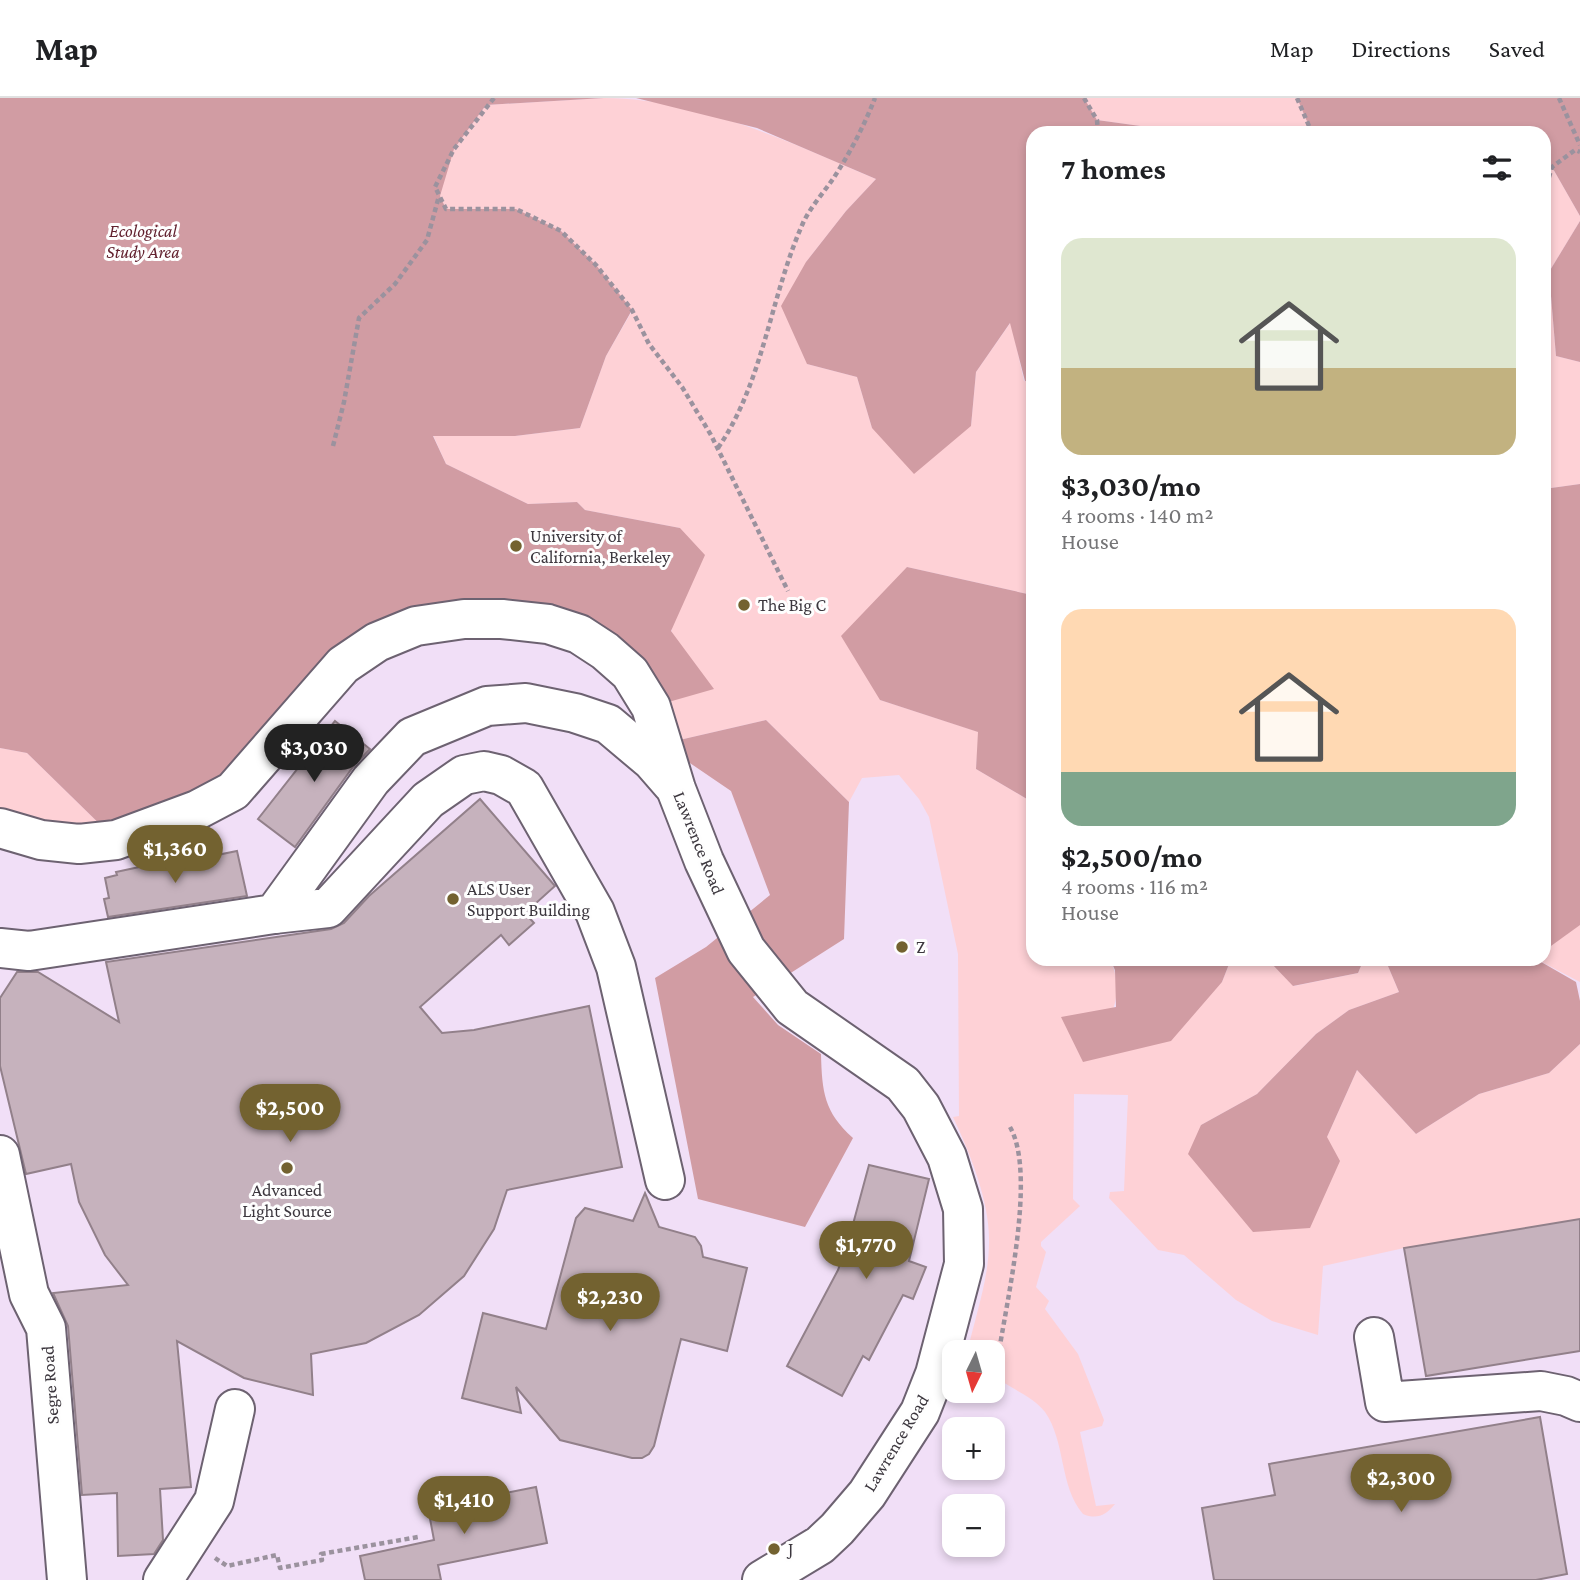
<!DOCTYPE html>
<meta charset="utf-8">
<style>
body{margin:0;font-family:"Crimson Pro",serif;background:#f2f2f2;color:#202124;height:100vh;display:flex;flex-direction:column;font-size:26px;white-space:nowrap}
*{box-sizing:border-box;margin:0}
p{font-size:23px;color:#757577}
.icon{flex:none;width:38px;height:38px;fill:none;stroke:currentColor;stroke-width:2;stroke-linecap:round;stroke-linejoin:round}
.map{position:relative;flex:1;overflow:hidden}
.sheet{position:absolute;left:1026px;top:28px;width:525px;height:840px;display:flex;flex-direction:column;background:#fff;border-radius:21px;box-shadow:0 4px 10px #0003}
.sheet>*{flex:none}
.needle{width:46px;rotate:185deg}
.buttons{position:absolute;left:942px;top:1242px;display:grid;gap:14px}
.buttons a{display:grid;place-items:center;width:63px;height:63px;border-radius:14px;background:#fff;box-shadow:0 4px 10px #0003;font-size:35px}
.price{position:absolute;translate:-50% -60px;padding:0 16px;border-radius:24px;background:#736230;color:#fff;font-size:23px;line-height:46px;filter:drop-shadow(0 2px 4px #0008)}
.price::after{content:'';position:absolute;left:50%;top:42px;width:21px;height:16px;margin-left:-10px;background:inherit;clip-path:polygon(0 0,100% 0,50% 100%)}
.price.active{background:#222;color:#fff}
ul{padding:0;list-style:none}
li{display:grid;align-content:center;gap:14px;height:371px;padding:0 35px}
li span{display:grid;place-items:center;height:217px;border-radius:21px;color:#555}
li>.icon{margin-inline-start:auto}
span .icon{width:126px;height:126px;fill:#fffc;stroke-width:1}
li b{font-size:30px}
h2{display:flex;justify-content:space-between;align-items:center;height:84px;padding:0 35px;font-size:30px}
header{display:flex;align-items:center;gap:42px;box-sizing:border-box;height:98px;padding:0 35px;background:#fff;border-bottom:2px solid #e0e0e0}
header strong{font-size:33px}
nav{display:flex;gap:38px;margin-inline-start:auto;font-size:24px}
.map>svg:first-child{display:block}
.built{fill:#f1dff7;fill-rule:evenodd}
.green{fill:#fed1d6}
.forest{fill:#d19ca3}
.building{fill:#c6b2bd;stroke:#92808a;stroke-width:2}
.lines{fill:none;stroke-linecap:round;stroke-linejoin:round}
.minor-casing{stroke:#6d6271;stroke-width:42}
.path{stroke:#9b929e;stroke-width:4.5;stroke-dasharray:5 3.5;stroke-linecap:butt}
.minor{stroke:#fff;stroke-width:38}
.poi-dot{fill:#736230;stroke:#fefefe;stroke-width:2.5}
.labels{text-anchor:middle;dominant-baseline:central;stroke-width:6;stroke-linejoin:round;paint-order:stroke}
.park-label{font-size:18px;font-style:italic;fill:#62212f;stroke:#fefefe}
.poi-label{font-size:18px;fill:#3c373e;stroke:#fefefe;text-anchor:start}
.street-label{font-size:18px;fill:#3c373e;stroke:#fefefe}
</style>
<header>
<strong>Map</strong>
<nav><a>Map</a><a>Directions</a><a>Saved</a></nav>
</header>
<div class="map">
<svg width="1580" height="1482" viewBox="0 0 1580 1482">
<rect width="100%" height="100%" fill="#f9ecfd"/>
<path class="built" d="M0,0h1580v1482h-1580zM1032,35h512v826h-512zM954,1255h38v38h-38zM954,1332h38v38h-38zM954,1409h38v38h-38z"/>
<g class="green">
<path d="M604,0c93,0 188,45 272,81l-30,32 -40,51 1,102 50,13 15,51 99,-2 5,-54 35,-50 13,59 8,1v213l-125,-28 -27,133 99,32 -3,37 56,33v157h78c19,43 -6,67 -27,102l139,-79 9,-23h36l27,27 64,-13 6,-14h21l14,33 -50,18 -33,24 -59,60 -56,31 126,12 30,-67 59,64 63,-40 70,-21 31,-29v175l-176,29 -81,18 -5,69 -46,-14 -36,-21 -52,-45 -26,-5 -49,-52 1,-6 14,-1 4,-96 -54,-1 -1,105 7,7 -39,36v4l5,6 -10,35 13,14 -4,8 33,45 26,66 -2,6 -22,6 16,74 19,-2c-9,11 -18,16 -32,10 -24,-28 -17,-72 -38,-102 -14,-18 -37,-23 -53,-39v-20h-20l-4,-4c8,-35 21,-71 21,-107 1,-40 -19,-89 -36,-125l6,-1 -1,-162 -29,-137 -10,-18 -20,-24 -37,3 -13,24 -83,-82 -104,24 18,-216 -95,-18 -8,-8 -49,2 -82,-40 -13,-29 82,1 65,-8 26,-72 26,-45 -36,-46 -35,-34 -45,-22h-70l-11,-22 19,-38 32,-44z"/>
<path d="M1084,0h213l15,35h-121l-94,-13z"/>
<path d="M1544,67l8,2 28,49v5l-31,51 7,84 24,6v122l-36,5z"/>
<path d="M0,650l27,5 89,87 -116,-12z"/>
<path d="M1578,826l2,1v57l-44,-23h8v-8z"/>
</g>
<g class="forest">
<path d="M0,0h604l-118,7 -32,44 -14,47 6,13h70l45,22 35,34 36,45 -26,46 -26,72 -65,8h-82l13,28 82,40 49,-2 8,8 95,18 25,27 -34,76 43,58 -63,18 -46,-56 -189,-25 -161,143 -139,71 -89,-87 -27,-5z"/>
<path d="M636,0h448l13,22 94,13h-159v249l-7,-1 -15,-58 -34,49 -5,54 -57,48 -42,-46 -15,-51 -50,-13 -26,-58 25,-44 40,-51 30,-32 -119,-51z"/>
<path d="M1297,0h283v118l-28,-49 -8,-2v-32h-232z"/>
<path d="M1580,123v141l-24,-6 -7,-84z"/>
<path d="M1580,386v441l-36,26v-462z"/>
<path d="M907,469l125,28v207l-56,-33 2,-37 -98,-32 -39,-64z"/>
<path d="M766,622l83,82 -5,137 -91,58 25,28 43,29c1,38 3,58 32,84l-48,89 -107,-28 -43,-221 51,-31 64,-52 -39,-104 -69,-47z"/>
<path d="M1110,861h121l-9,23 -51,59 -88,21 -22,-45 55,-10 -1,-37z"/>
<path d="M1267,861h97l-6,14 -65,13z"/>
<path d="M1385,861h151l40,23 4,19v43l-31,29 -70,21 -63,40 -59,-64 -30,67 13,24 -30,67 -57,4 -65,-78 13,-29 56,-31 59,-60 33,-24 50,-18z"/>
</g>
<g class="building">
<path d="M335,623l35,28 -17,18 -58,80 -37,-28z"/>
<path d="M480,701l75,87 -30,27 9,10 -25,22 -8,-10 -81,72 22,26 32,-3 115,-24 33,161 -115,23 -13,39 -30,47 -45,39 -53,28 -55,11 2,41 -69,-17 -67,-37 14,146 -31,2 3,51 -9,14 -36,2 -1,-63 -35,2 -14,-169 -15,-33 75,-8 -23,-30 -26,-53 -8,-38 -45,10 -26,-108v-68l17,-26h21l81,50 -13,-60 225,-33 13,-6 25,-27z"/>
<path d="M237,753l10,45 -139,21 -4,-18 5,-1 -4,-20 12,-3 -1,-3 56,-12 1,4z"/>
<path d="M869,1067l60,14 -20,82 17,6 -13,32 -10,-4 -34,65 -6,-4 -21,40 -55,-30 51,-96 11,-31z"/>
<path d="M645,1095l14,34 36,10 6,9 2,11 44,11 -20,83 -46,-12 -27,107 -5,8 -7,4h-10l-72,-18 -44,-53 5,26 -59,-15 21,-85 63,16 30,-111 9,-10 48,13z"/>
<path d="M1580,1121v132l-154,25 -22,-128z"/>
<path d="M1540,1319l27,157 -31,6h-322l-12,-72 73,-13 -6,-31z"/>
<path d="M536,1389l11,56 -109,22 3,15h-76l-5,-24 74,-16 -6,-32z"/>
</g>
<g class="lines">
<defs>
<g id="minor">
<path d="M0,730l41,12 38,4 37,-4 81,-30 36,-19 110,-126 34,-23 39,-16 48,-7h38l46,5 31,10 26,17 25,22 21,34 25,82 28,72 42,89 46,57 111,77 18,23 26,50 16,52 1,55 -29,110 -15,38 -53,82 -30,35 -17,16 -58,35"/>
<path d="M274,816l54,-6 100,-108 36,-25 20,-4 17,4 23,13 71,124 21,55 49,213"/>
<path d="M0,850l29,3 245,-37 97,-134 41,-43 75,-31 39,-3 49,10 33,11 44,37 20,23"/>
<path d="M0,1057l29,139 17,34 21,252"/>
<path d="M1374,1239l11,65 156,-11 25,5 14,6"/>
<path d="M163,1482l51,-79 21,-92"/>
</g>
</defs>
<use href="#minor" class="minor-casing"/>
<g class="path">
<path d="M494,0l-40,51 -19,38 11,22h70l45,22 35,34 36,45 17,34 33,43 29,48 77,156"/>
<path d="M1084,0l13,22 1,13"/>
<path d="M1297,0l15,35"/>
<path d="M1559,0l21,47"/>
<path d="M1544,96l8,-27 23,-17 5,2"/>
<path d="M333,348l11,-44 15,-84 36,-34 32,-44 12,-44"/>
<path d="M718,350c46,-67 52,-151 85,-225 7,-15 20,-30 30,-44 17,-26 31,-53 42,-81"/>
<path d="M992,1276l6,-16c8,-55 39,-184 12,-231"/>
<path d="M215,1460l12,8 50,-11 3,13 42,-8 -1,-6 97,-17"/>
</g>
<use href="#minor" class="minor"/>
</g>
<g class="poi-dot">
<circle cx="516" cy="448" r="7"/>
<circle cx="744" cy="507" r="7"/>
<circle cx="453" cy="801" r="7"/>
<circle cx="902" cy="849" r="7"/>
<circle cx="287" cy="1070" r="7"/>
<circle cx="774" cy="1451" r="7"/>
</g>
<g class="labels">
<g class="park-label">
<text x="143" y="133">Ecological<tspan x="143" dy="21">Study Area</tspan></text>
</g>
<g class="poi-label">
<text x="530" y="438">University of<tspan x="530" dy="21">California, Berkeley</tspan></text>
<text x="758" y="507">The Big C</text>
<text x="467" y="791">ALS User<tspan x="467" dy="21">Support Building</tspan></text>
<text x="916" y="849">Z</text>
<text x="287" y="1092" text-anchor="middle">Advanced<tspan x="287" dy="21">Light Source</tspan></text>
<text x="788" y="1451">J</text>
</g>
<g class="street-label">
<text transform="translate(699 745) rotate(68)">Lawrence Road</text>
<text transform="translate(50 1287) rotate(-94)">Segre Road</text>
<text transform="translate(896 1345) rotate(-59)">Lawrence Road</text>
</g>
</g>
</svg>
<div class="buttons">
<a><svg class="needle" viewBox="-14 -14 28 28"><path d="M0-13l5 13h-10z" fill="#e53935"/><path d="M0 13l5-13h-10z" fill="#757577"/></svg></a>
<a>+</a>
<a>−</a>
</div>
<b class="price active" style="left:314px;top:686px">$3,030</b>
<b class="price" style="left:175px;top:787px">$1,360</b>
<b class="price" style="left:290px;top:1046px">$2,500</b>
<b class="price" style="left:866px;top:1183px">$1,770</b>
<b class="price" style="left:610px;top:1235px">$2,230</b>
<b class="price" style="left:1401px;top:1416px">$2,300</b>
<b class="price" style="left:464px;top:1438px">$1,410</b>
<section class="sheet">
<h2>7 homes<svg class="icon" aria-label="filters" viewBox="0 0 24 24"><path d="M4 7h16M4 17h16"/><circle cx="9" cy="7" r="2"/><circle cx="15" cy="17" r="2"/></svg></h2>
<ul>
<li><span style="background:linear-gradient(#dfe7d0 60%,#c2b280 0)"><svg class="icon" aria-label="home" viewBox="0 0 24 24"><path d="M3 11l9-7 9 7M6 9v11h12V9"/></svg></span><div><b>$3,030/mo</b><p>4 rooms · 140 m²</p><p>House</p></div></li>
<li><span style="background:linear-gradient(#ffd9b3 75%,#7fa58c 0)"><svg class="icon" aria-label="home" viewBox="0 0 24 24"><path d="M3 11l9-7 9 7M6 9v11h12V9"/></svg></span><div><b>$2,500/mo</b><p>4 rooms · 116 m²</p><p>House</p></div></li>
</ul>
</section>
</div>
